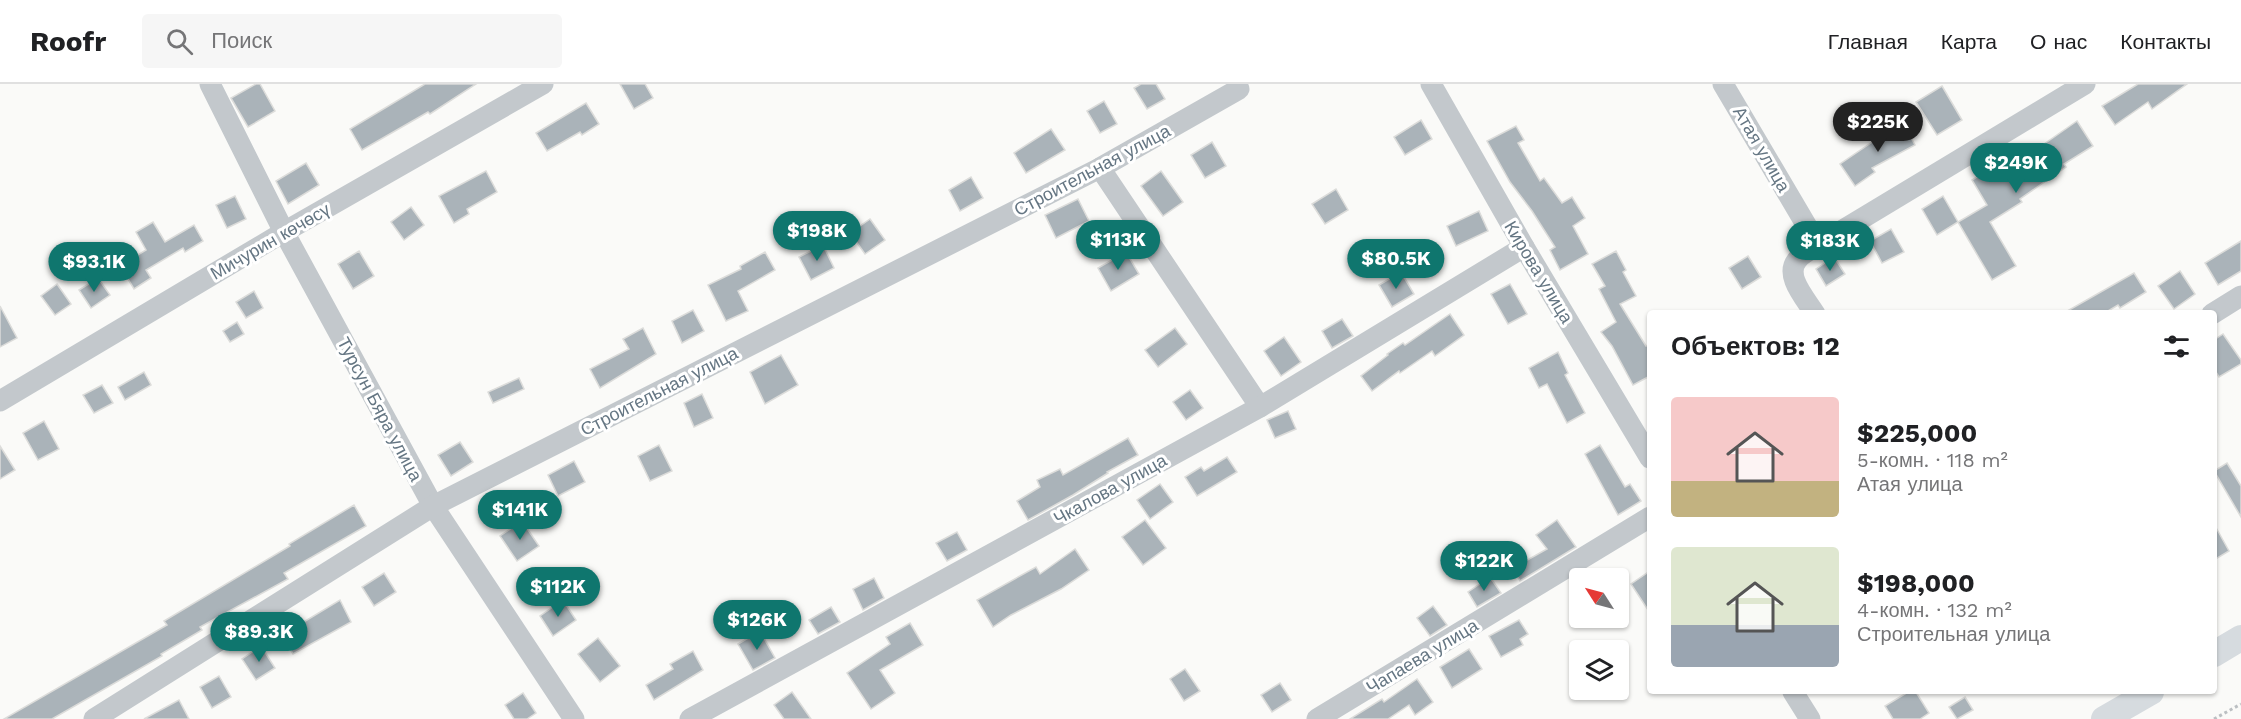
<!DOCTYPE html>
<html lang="ru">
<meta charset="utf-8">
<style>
body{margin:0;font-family:"Work Sans",sans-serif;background:#f6f6f6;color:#202124;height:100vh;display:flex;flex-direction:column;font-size:22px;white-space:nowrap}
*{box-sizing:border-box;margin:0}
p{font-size:20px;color:#757577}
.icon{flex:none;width:33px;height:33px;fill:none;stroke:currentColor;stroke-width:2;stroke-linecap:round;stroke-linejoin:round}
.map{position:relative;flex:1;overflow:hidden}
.panel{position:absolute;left:1647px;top:226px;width:570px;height:384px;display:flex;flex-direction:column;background:#fff;border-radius:6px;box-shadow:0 2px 4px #0004}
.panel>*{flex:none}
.needle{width:39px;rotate:306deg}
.fabs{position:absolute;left:1569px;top:484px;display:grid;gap:12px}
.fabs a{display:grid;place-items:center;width:60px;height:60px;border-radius:6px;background:#fff;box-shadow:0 2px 4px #0004;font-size:30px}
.price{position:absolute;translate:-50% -51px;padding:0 14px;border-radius:21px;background:#0f766e;color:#fff;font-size:20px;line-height:39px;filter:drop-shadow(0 2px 3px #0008)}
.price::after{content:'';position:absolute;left:50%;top:36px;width:18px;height:14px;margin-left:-9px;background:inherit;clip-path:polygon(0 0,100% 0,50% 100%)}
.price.current{background:#222;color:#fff}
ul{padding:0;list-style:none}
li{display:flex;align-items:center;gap:18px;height:150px;padding:0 24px}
li span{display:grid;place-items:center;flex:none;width:168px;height:120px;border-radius:6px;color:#555}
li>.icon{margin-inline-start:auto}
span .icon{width:72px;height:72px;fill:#fffc;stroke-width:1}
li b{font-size:26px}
h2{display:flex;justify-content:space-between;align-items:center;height:72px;padding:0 24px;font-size:26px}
header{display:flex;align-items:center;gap:36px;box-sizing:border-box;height:84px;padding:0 30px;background:#fff;border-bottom:2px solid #e0e0e0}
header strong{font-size:28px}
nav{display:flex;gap:33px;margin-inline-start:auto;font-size:21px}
.search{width:420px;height:54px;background:#f6f6f6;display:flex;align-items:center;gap:15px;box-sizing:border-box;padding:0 21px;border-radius:6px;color:#757577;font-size:22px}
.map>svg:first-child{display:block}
.building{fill:#aab3b9;stroke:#dcdcda;stroke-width:1.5}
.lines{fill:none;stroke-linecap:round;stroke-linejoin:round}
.path{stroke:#bbbfc2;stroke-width:3;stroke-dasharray:3 3;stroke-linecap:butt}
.minor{stroke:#c3c8cc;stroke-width:21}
.major{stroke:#d6dbdf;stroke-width:26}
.labels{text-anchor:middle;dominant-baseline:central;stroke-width:6;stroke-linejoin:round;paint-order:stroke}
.street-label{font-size:18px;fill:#657683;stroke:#fff}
</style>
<header>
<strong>Roofr</strong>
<div class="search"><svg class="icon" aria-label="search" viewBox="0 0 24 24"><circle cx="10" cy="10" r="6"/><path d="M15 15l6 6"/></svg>Поиск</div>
<nav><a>Главная</a><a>Карта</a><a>О нас</a><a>Контакты</a></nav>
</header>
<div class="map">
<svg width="2241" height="635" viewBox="0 0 2241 635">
<rect width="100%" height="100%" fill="#fafaf8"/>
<g class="building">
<path d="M256,0h4l15,27 -27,16 -17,-29z"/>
<path d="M425,0h51l-46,30 -2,-2 -66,38 -12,-21z"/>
<path d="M620,0h25l8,14 -19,11z"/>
<path d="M1141,0h15l9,15 -18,10 -13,-21z"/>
<path d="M2138,0h49l-35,25 -4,-7 -33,23 -13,-19z"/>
<path d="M1942,2l20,34 -25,15 -21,-33z"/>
<path d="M1104,17l13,23 -17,9 -13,-22z"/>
<path d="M586,19l13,21 -17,11 -2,-3 -33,19 -11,-18z"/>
<path d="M1421,36l11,19 -27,16 -11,-18z"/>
<path d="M1902,37l13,24 -43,23 3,4 -20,14 -15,-22 38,-26 -2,-3z"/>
<path d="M2077,37l16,25 -29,18 2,3 -46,32 2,3 -32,20 26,44 -24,14 -34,-58 29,-17 -15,-25 27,-17 5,9z"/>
<path d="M1516,42l8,14 -6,3 22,38 4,-3 18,25 10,-6 13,21 -12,8 15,28 -28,16 -10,-20 5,-3 -23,-36 -22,-29 -23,-41z"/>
<path d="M1051,45l14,21 -39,23 -12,-20z"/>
<path d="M1212,58l14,24 -21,12 -14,-23z"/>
<path d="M306,79l13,22 -31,19 -12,-23z"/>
<path d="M486,87l11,21 -30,17 2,5 -15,9 -15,-27z"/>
<path d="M1161,87l22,31 -20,14 -22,-30z"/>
<path d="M971,93l12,21 -23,13 -11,-21z"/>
<path d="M1336,105l12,21 -23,14 -13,-20z"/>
<path d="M235,112l11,23 -19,9 -11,-23z"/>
<path d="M1943,112l15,26 -21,13 -15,-26z"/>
<path d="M1078,115l11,22 -33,17 -11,-23z"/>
<path d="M411,123l13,18 -20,15 -13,-18z"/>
<path d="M1479,127l9,20 -32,15 -9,-20z"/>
<path d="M870,135l15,21 -20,14 -15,-21z"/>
<path d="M153,138l12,20 29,-17 9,16 -18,11 -2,-4 -37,22 5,8 -17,11 -14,-23 26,-16 -10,-18z"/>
<path d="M1891,145l13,23 -22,11 -12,-22z"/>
<path d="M2241,157v30l-23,14 -13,-22z"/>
<path d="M823,161l11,23 -23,12 -12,-23z"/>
<path d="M359,167l15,25 -21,13 -15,-25z"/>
<path d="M1616,167l10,19 -3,2 13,24 -16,8 26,42 4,-2v32l-17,9 -21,-39 -11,-14 15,-10 -17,-33 6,-3 -13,-22z"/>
<path d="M765,168l10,18 -37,21 10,20 -22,10 -18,-36 33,-16 -1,-3z"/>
<path d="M1126,168l13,22 -28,17 -13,-23z"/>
<path d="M1748,172l13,21 -19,12 -13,-21z"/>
<path d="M1834,173l11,17 -19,12 -10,-17z"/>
<path d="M2180,187l15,23 -21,15 -16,-23z"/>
<path d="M1401,188l13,22 -22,13 -13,-22z"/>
<path d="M2134,189l12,19 -26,16 -2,-3 -15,9h-41z"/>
<path d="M98,194l12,17 -19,13 -12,-18z"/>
<path d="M57,200l14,20 -16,11 -14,-19z"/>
<path d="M1510,200l17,30 -19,10 -17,-30z"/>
<path d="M254,207l9,17 -17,10 -10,-16z"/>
<path d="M0,222l17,32 -17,9z"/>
<path d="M693,226l11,21 -22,12 -10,-22z"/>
<path d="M1450,230l14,21 -29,21 -3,-5 -32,22 -1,-2 -27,20 -11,-15 27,-21 -1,-1 16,-11 2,2z"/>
<path d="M1342,235l11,17 -21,12 -10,-17z"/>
<path d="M237,238l7,12 -14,8 -7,-11z"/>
<path d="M643,244l13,26 -56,34 -10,-19 39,-20 -6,-10z"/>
<path d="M1175,244l12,16 -29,23 -13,-17z"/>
<path d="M2223,250l18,26v4l-22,13 -5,-8v-29z"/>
<path d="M1284,253l17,25 -20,14 -17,-25z"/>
<path d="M1558,268l10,21 -3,2 20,38 -18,10 -20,-39 -8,4 -10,-20z"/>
<path d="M781,271l17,30 -33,19 -15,-32z"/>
<path d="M144,288l7,13 -26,15 -7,-13z"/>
<path d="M519,294l5,11 -31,14 -5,-11z"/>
<path d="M102,301l11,18 -19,10 -11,-18z"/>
<path d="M1190,306l13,18 -17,12 -13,-18z"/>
<path d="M702,310l11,24 -19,9 -10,-24z"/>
<path d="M1288,327l8,18 -21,9 -8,-18z"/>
<path d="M44,337l15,28 -21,11 -15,-27z"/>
<path d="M1128,354l10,17 -31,17 1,1 -35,22 -45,25 -11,-19 23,-14 -3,-7 23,-11 3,6z"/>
<path d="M460,358l13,20 -22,14 -13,-21z"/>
<path d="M659,361l13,26 -22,10 -12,-25z"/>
<path d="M1600,361l25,42 5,-3 11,17 -23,14 -33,-61z"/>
<path d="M0,362l15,24 -15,9z"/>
<path d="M1227,373l10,15 -40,24 -12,-19 16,-10 3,4z"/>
<path d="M574,377l11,21 -27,14 -10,-21z"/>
<path d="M2227,379l14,23v31l-27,-46z"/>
<path d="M1160,400l13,18 -23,17 -13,-19z"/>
<path d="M354,421l12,21 -82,47 4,6 -88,48 2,3 -41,24 1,2 -110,63h-48l163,-94 -3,-4 126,-75 -1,-2z"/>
<path d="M1145,436l21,28 -23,17 -21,-28z"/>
<path d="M1557,436l19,27 -56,34 -7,-13 34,-19 -11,-14z"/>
<path d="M522,437l17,25 -22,15 -17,-25z"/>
<path d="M2214,440l15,27 -15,9z"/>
<path d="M957,448l10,18 -20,11 -11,-18z"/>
<path d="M1075,465l14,21 -28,19 -50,26 -18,12 -16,-27 59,-33 4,7z"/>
<path d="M1650,487v42l-19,-29z"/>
<path d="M384,489l12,19 -22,14 -12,-19z"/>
<path d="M1490,493l11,16 -24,14 -9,-15z"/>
<path d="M874,494l10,20 -21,12 -10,-21z"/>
<path d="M340,516l11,22 -58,32 -11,-19z"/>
<path d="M563,516l13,20 -23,16 -13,-20z"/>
<path d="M1433,522l14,19 -17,11 -13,-18z"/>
<path d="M831,523l9,15 -22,12 -9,-14z"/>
<path d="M1519,536l9,14 -8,5 3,6 -22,12 -12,-21z"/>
<path d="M910,539l13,22 -43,25 15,23 -24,16 -24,-36 43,-29 -4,-7z"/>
<path d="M760,547l15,27 -22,12 -15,-26z"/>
<path d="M598,554l22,28 -20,16 -22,-28z"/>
<path d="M261,562l14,22 -19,12 -14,-21z"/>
<path d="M1469,565l13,20 -30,19 -12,-21z"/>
<path d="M693,567l10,19 -49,30 -8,-15 27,-16 -3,-5z"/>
<path d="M1185,585l15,22 -16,10 -14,-22z"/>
<path d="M219,592l12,21 -19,11 -12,-21z"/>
<path d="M1417,595l16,23 -18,13 -6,-10 -21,14h-38l32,-20 2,3z"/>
<path d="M1280,599l11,17 -19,12 -11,-17z"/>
<path d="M792,608l19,27h-27l-10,-14z"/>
<path d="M1908,608h8l13,21 -9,6h-27l-8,-13z"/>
<path d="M523,609l13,20 -9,6h-13l-9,-14z"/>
<path d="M1965,613l8,13 -16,9 -8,-12z"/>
<path d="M179,616l10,19h-45z"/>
</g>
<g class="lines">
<path class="path" d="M2214,635l27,-15"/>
<g class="minor">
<path d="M210,0l74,148 149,274 141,213"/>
<path d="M1431,0l93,163 126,211"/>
<path d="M1723,0l95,161c-6,4 -15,8 -20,14 -15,16 8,40 17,55"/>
<path d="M1100,84l160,239"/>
<path d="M1818,161l267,-161"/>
<path d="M2212,230l29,-18"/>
<path d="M0,317l284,-169 259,-148"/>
<path d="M1793,608l17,27"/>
<path d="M94,635l339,-213 667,-338 139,-79"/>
<path d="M690,635l570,-312 264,-160"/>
<path d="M1317,635l333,-202"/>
</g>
<g class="major">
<path d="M2214,570l27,-16"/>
<path d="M2104,635l47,-27"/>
</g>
</g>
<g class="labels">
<g class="street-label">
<text transform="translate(1762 65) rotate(60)">Атая улица</text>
<text transform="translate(1092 86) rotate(-28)">Строительная улица</text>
<text transform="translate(270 157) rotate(-30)">Мичурин көчөсү</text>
<text transform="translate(1539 188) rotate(59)">Кирова улица</text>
<text transform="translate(659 307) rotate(-27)">Строительная улица</text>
<text transform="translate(380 325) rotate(62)">Турсун Бяра улица</text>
<text transform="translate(1110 405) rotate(-29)">Чкалова улица</text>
<text transform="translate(1422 572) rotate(-31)">Чапаева улица</text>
</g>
</g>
</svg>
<div class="fabs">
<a><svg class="needle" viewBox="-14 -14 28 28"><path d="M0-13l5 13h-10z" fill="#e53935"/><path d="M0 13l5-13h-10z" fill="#757577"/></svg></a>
<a><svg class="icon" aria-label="layers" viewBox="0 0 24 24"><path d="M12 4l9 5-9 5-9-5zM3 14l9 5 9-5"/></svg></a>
</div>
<b class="price current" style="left:1878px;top:69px">$225K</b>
<b class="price" style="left:2016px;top:110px">$249K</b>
<b class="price" style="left:817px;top:178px">$198K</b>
<b class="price" style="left:1118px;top:187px">$113K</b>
<b class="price" style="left:1830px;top:188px">$183K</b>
<b class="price" style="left:1396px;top:206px">$80.5K</b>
<b class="price" style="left:94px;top:209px">$93.1K</b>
<b class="price" style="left:520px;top:457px">$141K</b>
<b class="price" style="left:1484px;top:508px">$122K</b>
<b class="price" style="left:558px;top:534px">$112K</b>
<b class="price" style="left:757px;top:567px">$126K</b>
<b class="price" style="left:259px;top:579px">$89.3K</b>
<section class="panel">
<h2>Объектов: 12<svg class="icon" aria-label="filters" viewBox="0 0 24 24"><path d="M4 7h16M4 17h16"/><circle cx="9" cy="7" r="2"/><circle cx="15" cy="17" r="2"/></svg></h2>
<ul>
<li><span style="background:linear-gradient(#f6c9c9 70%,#c2b280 0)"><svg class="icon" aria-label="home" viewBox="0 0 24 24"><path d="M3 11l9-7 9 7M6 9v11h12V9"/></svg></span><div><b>$225,000</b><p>5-комн. · 118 m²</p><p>Атая улица</p></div></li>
<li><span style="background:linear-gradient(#dfe7d0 65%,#9aa5b1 0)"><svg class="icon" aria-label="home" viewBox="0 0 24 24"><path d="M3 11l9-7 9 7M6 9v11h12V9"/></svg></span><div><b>$198,000</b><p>4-комн. · 132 m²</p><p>Строительная улица</p></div></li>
</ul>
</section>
</div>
